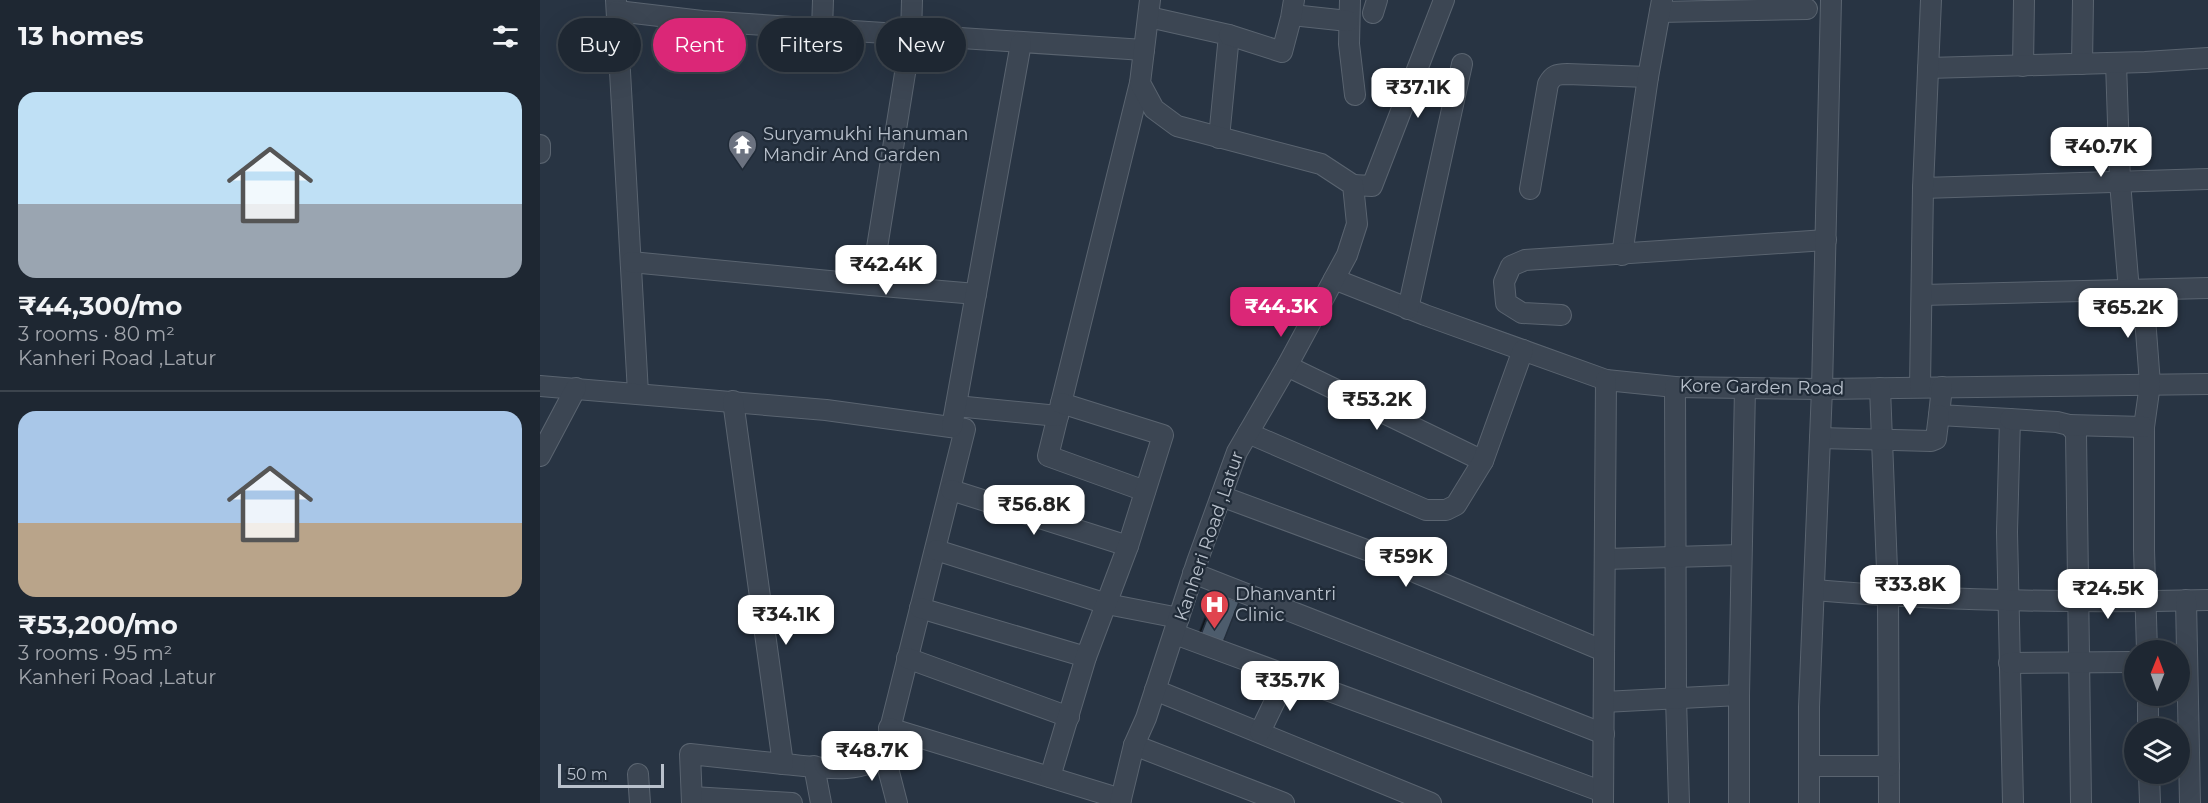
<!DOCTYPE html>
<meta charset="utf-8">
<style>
body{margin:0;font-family:Montserrat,sans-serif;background:#262f3a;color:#f1f3f6;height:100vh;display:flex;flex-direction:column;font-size:22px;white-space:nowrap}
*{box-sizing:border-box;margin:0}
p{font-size:20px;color:#a1a5ac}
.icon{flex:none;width:33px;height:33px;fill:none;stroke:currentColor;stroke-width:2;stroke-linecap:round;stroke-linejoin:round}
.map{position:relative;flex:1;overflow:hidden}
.panel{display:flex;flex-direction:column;background:#1e2732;width:540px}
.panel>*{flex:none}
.top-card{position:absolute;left:18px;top:18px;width:570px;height:54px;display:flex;gap:12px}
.needle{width:39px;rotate:1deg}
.tools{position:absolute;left:1584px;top:640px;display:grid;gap:12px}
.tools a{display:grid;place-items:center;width:66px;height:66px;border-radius:50%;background:#1e2732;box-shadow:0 6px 24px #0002,0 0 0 2px #3c444d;font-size:30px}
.scale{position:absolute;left:18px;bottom:15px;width:106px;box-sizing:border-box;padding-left:6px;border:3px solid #b9c1cc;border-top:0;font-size:16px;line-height:21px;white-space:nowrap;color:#b9c1cc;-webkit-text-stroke:4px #202b38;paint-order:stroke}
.price{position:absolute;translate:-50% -51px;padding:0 14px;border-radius:12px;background:#fff;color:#222;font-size:20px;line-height:39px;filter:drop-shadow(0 2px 3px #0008)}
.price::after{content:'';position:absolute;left:50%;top:36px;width:18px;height:14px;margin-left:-9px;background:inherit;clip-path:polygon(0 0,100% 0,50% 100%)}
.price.active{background:#db2777;color:#fff}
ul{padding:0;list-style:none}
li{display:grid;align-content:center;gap:12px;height:318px;padding:0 18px}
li+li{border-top:2px solid #3c444d}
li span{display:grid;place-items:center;height:186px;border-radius:18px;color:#555}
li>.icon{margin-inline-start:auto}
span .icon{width:108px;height:108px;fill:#fffc;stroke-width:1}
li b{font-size:26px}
h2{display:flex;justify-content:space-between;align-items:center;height:72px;padding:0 18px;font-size:26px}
.chip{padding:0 21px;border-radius:27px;background:#1e2732;box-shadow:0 6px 24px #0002,0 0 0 2px #3c444d;font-size:21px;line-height:54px}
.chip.active{background:#db2777;color:#fff}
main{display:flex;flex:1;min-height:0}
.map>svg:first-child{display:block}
.building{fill:#4e5b6c;stroke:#222d3a;stroke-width:1.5;filter:url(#shadow)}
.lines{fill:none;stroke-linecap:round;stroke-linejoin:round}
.minor-casing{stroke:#5a6470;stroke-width:22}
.minor{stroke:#3c4653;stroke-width:20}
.labels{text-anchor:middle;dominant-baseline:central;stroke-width:4.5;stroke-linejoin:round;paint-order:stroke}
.poi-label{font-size:18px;fill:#b9c1cc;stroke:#202b38;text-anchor:start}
.street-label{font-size:18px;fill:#b9c1cc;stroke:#202b38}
</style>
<main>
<section class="panel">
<h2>13 homes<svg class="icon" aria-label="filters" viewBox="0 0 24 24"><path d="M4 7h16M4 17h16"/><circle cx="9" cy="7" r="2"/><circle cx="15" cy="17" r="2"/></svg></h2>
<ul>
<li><span style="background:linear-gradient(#bfe0f5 60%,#9aa5b1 0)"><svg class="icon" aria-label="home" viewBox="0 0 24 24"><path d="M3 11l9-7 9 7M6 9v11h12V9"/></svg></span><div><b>₹44,300/mo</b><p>3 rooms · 80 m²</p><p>Kanheri Road ,Latur</p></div></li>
<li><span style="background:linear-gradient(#a9c7e8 60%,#b9a48a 0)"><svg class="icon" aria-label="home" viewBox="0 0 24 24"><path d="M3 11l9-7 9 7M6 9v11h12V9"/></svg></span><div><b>₹53,200/mo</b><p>3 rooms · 95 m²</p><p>Kanheri Road ,Latur</p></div></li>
</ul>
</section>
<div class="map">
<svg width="1668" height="803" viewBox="0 0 1668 803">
<defs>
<filter id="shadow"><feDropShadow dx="-3.5" dy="3.5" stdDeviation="0" flood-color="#0009"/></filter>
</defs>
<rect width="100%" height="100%" fill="#283443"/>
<path class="building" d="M677,593l22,9 -17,43 -22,-8z"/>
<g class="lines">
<defs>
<g id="minor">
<path d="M76,0l22,393"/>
<path d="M810,0l-1,44 6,51"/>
<path d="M77,11l85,10 442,29"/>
<path d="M1120,12l147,-3"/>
<path d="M833,13l4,-13"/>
<path d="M752,15l56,6"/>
<path d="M609,17l80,18 -10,103"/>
<path d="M282,30l1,-30"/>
<path d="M689,35l53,17 9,-34 3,-18"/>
<path d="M1576,63l4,119 9,109"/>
<path d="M1542,64l1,-64"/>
<path d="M1483,66l1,-66"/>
<path d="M1388,68l217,-6 63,-4"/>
<path d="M600,83l-92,373 97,35"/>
<path d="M0,145v8"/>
<path d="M813,185l19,1 72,-186"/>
<path d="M1383,188l285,-9"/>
<path d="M990,189l18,-105c5,-9 9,-10 19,-10l81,3"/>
<path d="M1082,255l26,-178 14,-77"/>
<path d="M91,262l240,23 40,-249 1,-36"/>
<path d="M794,279l91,36 181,65 69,7 147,2 386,-5"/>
<path d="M331,285l105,9"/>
<path d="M1603,291l7,93 -6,43v123l3,101"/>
<path d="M1382,295l286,-7"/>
<path d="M868,309l54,-245"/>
<path d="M1021,315l-39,-2 -16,-10 -2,-21 7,-16 14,-6 301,-20"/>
<path d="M747,366l196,95"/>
<path d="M0,386l286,24 139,19 -81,324c-20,24 -72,13 -101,11"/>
<path d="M1135,387l1,311 3,105"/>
<path d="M1380,387l3,-199 8,-188"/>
<path d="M1402,387l-3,28 71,4 -3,113 6,271"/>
<path d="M1340,388l8,208 1,207"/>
<path d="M416,406l102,10"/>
<path d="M1470,419l47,3 12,3 7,8 5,370"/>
<path d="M1529,425l75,2"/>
<path d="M412,427l69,-384"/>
<path d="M708,433l178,77h20l10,-5 27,-44 40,-111"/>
<path d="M1280,438l111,3 5,-2 3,-24"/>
<path d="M0,456l36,-68"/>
<path d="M411,490l177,56"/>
<path d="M681,496l167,62 29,15 187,78"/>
<path d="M396,550l171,54 72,14"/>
<path d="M1065,559l136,-4"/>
<path d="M653,573l411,161"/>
<path d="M1274,590c131,11 262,13 394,10"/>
<path d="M1646,600l4,203"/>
<path d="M380,608l166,49"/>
<path d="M635,634l428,158"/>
<path d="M367,658l162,59"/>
<path d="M1469,663l125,-1"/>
<path d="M615,690l276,113"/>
<path d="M1608,696v33"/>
<path d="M1064,702l135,-7"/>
<path d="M349,728l232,71"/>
<path d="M720,732l27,-56"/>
<path d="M594,745l150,58"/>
<path d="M344,753l13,50"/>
<path d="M274,766l7,37"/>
<path d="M1269,766h80"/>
<path d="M98,774l2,29"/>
<path d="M1609,774l1,29"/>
<path d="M510,777l36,-120 42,-111 35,-111 -102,-32"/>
<path d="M152,797l100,6"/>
<path d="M152,803l-2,-49 93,10 -50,-363"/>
<path d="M580,803l14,-58 12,-27 51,-156 40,-110 50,-86 60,-111 10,-31 -4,-39 -32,-21 -144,-38 -23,-17 -14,-26 10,-83"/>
<path d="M1063,803l3,-423"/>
<path d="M1199,803v-108l6,-307"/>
<path d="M1269,803v-96l13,-318 9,-389"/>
</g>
</defs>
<use href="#minor" class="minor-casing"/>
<use href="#minor" class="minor"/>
</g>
<defs>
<symbol id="temple-pin" viewBox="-11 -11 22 30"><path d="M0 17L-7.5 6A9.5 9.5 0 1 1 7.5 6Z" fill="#6b7280" stroke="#202b38"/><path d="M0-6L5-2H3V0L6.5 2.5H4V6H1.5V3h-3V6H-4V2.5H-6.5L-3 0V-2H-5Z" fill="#fff"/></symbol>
<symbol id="hospital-pin" viewBox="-11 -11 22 30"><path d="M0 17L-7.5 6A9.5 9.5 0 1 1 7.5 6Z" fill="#e0444e" stroke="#202b38"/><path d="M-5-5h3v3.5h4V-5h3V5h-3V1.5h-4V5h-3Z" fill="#fff"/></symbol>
</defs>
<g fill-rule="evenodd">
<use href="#temple-pin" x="186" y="128" width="33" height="45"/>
<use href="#hospital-pin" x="658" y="588" width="33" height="45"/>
</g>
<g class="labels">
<g class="poi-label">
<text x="223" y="134">Suryamukhi Hanuman<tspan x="223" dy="21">Mandir And Garden</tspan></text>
<text x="695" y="594">Dhanvantri<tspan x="695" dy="21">Clinic</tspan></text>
</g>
<g class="street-label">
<text transform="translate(1222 387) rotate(1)">Kore Garden Road</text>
<text transform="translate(669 536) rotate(-71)">Kanheri Road ,Latur</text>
</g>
</g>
</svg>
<div class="tools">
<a><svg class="needle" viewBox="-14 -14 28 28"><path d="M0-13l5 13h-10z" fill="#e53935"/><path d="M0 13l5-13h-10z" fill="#a1a5ac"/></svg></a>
<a><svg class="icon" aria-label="layers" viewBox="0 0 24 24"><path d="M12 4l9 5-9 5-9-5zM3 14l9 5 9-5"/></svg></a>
</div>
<div class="scale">50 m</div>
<b class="price" style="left:878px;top:119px">₹37.1K</b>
<b class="price" style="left:1561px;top:178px">₹40.7K</b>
<b class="price" style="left:346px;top:296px">₹42.4K</b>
<b class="price active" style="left:741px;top:338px">₹44.3K</b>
<b class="price" style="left:1588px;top:339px">₹65.2K</b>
<b class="price" style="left:837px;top:431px">₹53.2K</b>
<b class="price" style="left:494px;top:536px">₹56.8K</b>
<b class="price" style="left:866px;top:588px">₹59K</b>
<b class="price" style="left:1370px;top:616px">₹33.8K</b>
<b class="price" style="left:1568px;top:620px">₹24.5K</b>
<b class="price" style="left:246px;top:646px">₹34.1K</b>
<b class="price" style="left:750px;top:712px">₹35.7K</b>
<b class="price" style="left:332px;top:782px">₹48.7K</b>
<div class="top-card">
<a class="chip">Buy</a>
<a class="chip active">Rent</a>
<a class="chip">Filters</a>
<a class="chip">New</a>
</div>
</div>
</main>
